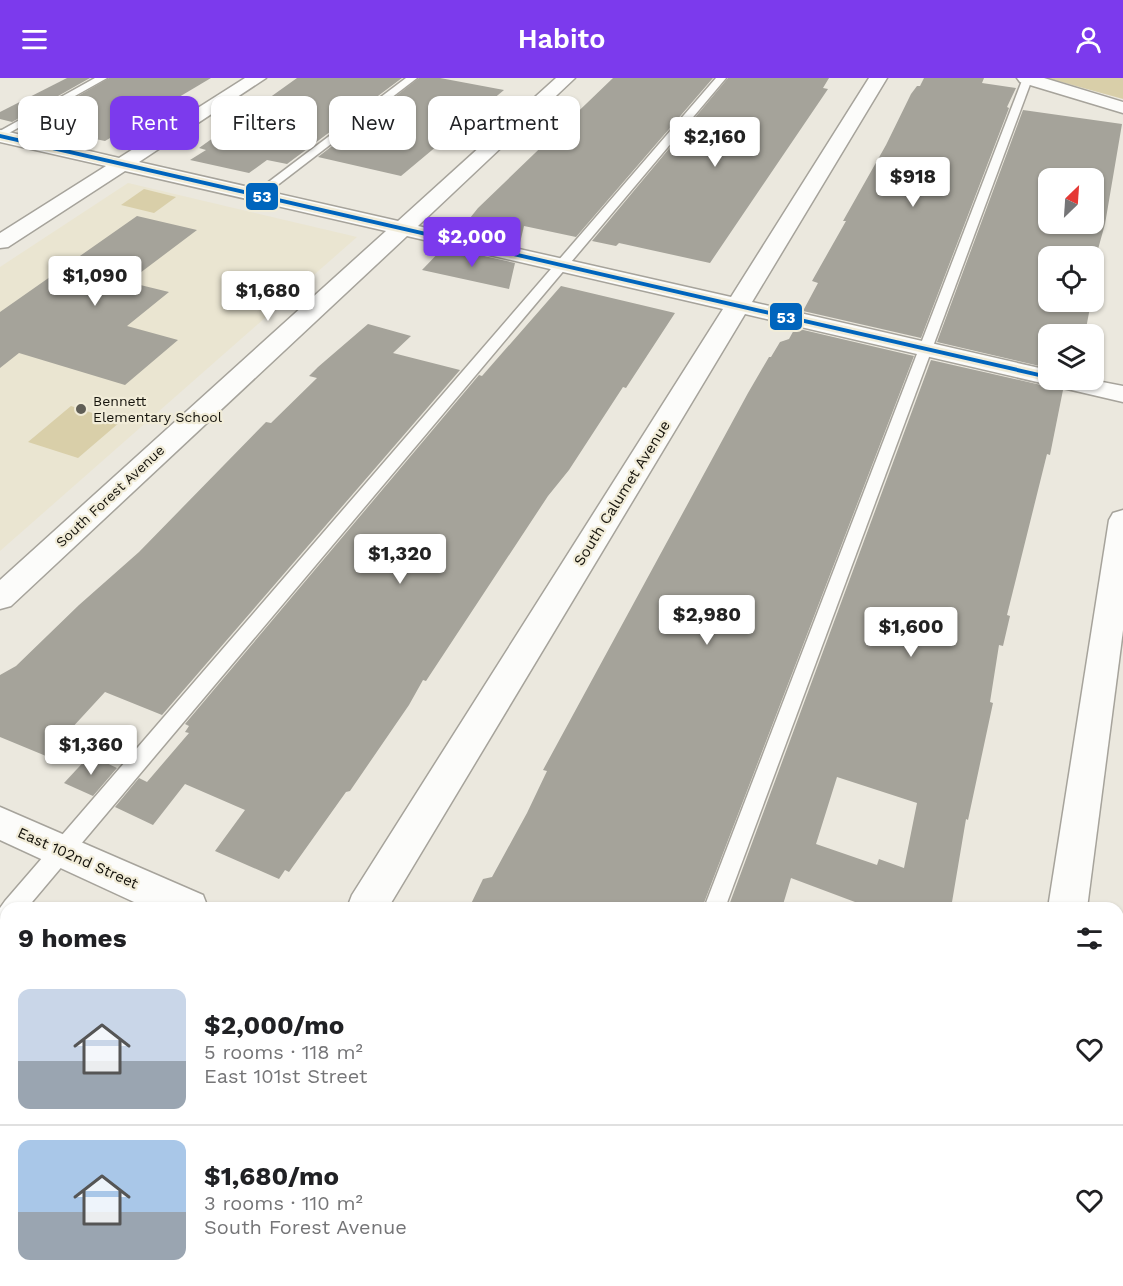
<!DOCTYPE html>
<meta charset="utf-8">
<style>
body{margin:0;font-family:"Work Sans",sans-serif;background:#f6f6f6;color:#202124;height:100vh;display:flex;flex-direction:column;font-size:22px;white-space:nowrap}
*{box-sizing:border-box;margin:0}
p{font-size:20px;color:#757577}
.icon{flex:none;width:33px;height:33px;fill:none;stroke:currentColor;stroke-width:2;stroke-linecap:round;stroke-linejoin:round}
.map{position:relative;flex:1;overflow:hidden}
.panel{position:absolute;left:0px;top:824px;width:1124px;height:386px;display:flex;flex-direction:column;background:#fff;border-radius:18px 18px 0 0;box-shadow:0 2px 4px #0004}
.panel>*{flex:none}
.hud{position:absolute;left:18px;top:18px;width:600px;height:54px;display:flex;gap:12px}
.needle{width:39px;rotate:25deg}
.tools{position:absolute;left:1038px;top:90px;display:grid;gap:12px}
.tools a{display:grid;place-items:center;width:66px;height:66px;border-radius:12px;background:#fff;box-shadow:0 2px 4px #0004;font-size:30px}
.price{position:absolute;translate:-50% -51px;padding:0 14px;border-radius:6px;background:#fff;color:#222;font-size:20px;line-height:39px;filter:drop-shadow(0 2px 3px #0008)}
.price::after{content:'';position:absolute;left:50%;top:36px;width:18px;height:14px;margin-left:-9px;background:inherit;clip-path:polygon(0 0,100% 0,50% 100%)}
.price.on{background:#7c3aed;color:#fff}
ul{padding:0;list-style:none}
li{display:flex;align-items:center;gap:18px;height:150px;padding:0 18px}
li+li{border-top:2px solid #e0e0e0}
li span{display:grid;place-items:center;flex:none;width:168px;height:120px;border-radius:12px;color:#555}
li>.icon{margin-inline-start:auto}
span .icon{width:72px;height:72px;fill:#fffc;stroke-width:1}
li b{font-size:26px}
h2{display:flex;justify-content:space-between;align-items:center;height:72px;padding:0 18px;font-size:26px}
.pill{padding:0 21px;border-radius:12px;background:#fff;box-shadow:0 2px 4px #0004;font-size:21px;line-height:54px}
.pill.on{background:#7c3aed;color:#fff}
header{display:flex;justify-content:space-between;align-items:center;height:78px;padding:0 18px;background:#7c3aed;color:#fff;font-size:27px;font-weight:600}
.map>svg:first-child{display:block}
.built{fill:#eae5d1}
.green{fill:#d9cfa9}
.building{fill:#a5a39a;fill-rule:evenodd}
.lines{fill:none;stroke-linecap:round;stroke-linejoin:round}
.lane-casing{stroke:#a6a39b;stroke-width:3}
.street-casing{stroke:#a6a39b;stroke-width:3}
.secondary-casing{stroke:#a6a39b;stroke-width:3}
.lane{fill:#fcfcfa;fill-rule:evenodd}
.street{fill:#fcfcfa;fill-rule:evenodd}
.secondary{fill:#fcfcfa;fill-rule:evenodd}
.bus-1-casing{stroke:#f1ecd8;stroke-width:5}
.bus-1{fill:#0065bd;fill-rule:evenodd}
.poi-dot{fill:#605e56;stroke:#f1ecd8;stroke-width:2}
.labels{text-anchor:middle;dominant-baseline:central;stroke-width:4.5;stroke-linejoin:round;paint-order:stroke}
.far-poi-label{font-size:14px;fill:#15130c;stroke:#f1ecd8;text-anchor:start}
.far-street-label{font-size:14px;fill:#15130c;stroke:#f1ecd8}
.street-label{font-size:15px;fill:#15130c;stroke:#f1ecd8}
.line-badge{stroke:#f1ecd8;stroke-width:2}
.badge-label{font-size:16px;text-anchor:middle;font-weight:bold;fill:#fff}
</style>
<header><svg class="icon" aria-label="menu" viewBox="0 0 24 24"><path d="M4 6h16M4 12h16M4 18h16"/></svg>Habito<svg class="icon" aria-label="person" viewBox="0 0 24 24"><circle cx="12" cy="8" r="4"/><path d="M4 21q1-7 8-7t8 7"/></svg></header>
<div class="map">
<svg width="1123" height="1208" viewBox="0 0 1123 1208">
<rect width="100%" height="100%" fill="#ebe8de"/>
<path class="built" d="M128,105l229,54 -357,314v-284z"/>
<g class="green">
<path d="M1047,0h76v21z"/>
<path d="M144,111l32,8 -22,16 -33,-8z"/>
<path d="M71,328l49,16 -42,36 -50,-16z"/>
</g>
<g class="building">
<path d="M67,0h23l-78,44 -12,-3v-7z"/>
<path d="M109,0h102l-106,63 -77,-16z"/>
<path d="M297,0h105l-115,86 -20,-4 -18,13 -59,-13 16,-10 -7,-2z"/>
<path d="M419,0h21l64,12 -103,86 -83,-19z"/>
<path d="M613,0h100l-137,159 -52,-11 -5,21 -61,-14 20,-25z"/>
<path d="M728,0h101l-6,10 5,1 -118,174 -91,-20 -3,3 -24,-5z"/>
<path d="M924,0h60l-2,5 34,5 -9,19 2,1 -88,230 -118,-27 15,-28 -6,-2 34,-60h-3l43,-76 25,-51 6,-8h3z"/>
<path d="M1023,32l99,14 -17,100 -10,36 3,1 -4,24v-29h-46v46h43l-6,32h-37v34l-111,-26zM1048,100h46v46h-46z"/>
<path d="M137,138l60,14 -69,52 41,10 -42,34 51,14 -53,45 -106,-32 -19,15v-56z"/>
<path d="M444,169l71,16 -6,26 -87,-19z"/>
<path d="M561,208l114,27 -49,75 -3,-1 -54,83 -21,26 -122,185 -3,-1 -14,25 -59,86 -4,1 -57,80 -4,-2 -6,9 -64,-28 30,-41 -60,-26 -32,41 -38,-18 24,-29 8,4 42,-49 -4,-1 4,-6 -4,-2 294,-349 3,1z"/>
<path d="M368,246l43,12 -18,17 67,17 -298,345 -57,-23 -59,64 -46,-19v-62l16,-9 63,-61 60,-53 127,-130 5,1 46,-45 -8,-2 9,-9z"/>
<path d="M795,250l119,28 -212,552h-233l14,-29 9,-2 35,-64 20,-42 -4,-1 205,-377 21,-36h2l9,-15 9,-3z"/>
<path d="M931,282l132,30 -13,65 -3,-1 -40,161 3,1 -7,30 -4,-1 -9,57 3,1 -25,117 -2,-1 -15,89h-80l-80,-30 -9,30h-54zM837,699l80,26 -13,65 -25,-9 -2,6 -61,-21z"/>
<path d="M90,677l27,13 -24,28 -29,-13z"/>
</g>
<g class="lines">
<defs>
<g id="lane">
<path d="M95,0h12l-107,60v-7z"/>
<path d="M406,0h11l-155,119h-8v-4z"/>
<path d="M716,0h10l-699,830h-21v23l-6,2v-25l5,-7z"/>
<path d="M1023,0l9,1 -307,829h-21z"/>
<path d="M560,1203h26l-2,5h-26z"/>
</g>
<g id="street">
<path d="M245,0h21l-127,84 259,59 158,-143h19l-157,148 313,71 138,-219h18l-135,224 296,68v10h44l31,6v16l-378,-88 -357,594h-41l5,-13 371,-586 -316,-73 -396,370 -11,3v-29l386,-349 -261,-60 -117,76 -8,1v-15l106,-67 -106,-24v-12l119,28z"/>
<path d="M0,729l203,88 5,13h-61l-147,-68z"/>
<path d="M110,1203h49l-2,5h-49z"/>
</g>
<g id="secondary">
<path d="M1017,0h27l79,24v11l-103,-31z"/>
<path d="M1123,432v120l-36,278h-39l61,-388 4,-7z"/>
<path d="M990,1203h48l-1,5h-48z"/>
</g>
</defs>
<use href="#lane" class="lane-casing"/>
<use href="#street" class="street-casing"/>
<use href="#secondary" class="secondary-casing"/>
<use href="#lane" class="lane"/>
<use href="#street" class="street"/>
<use href="#secondary" class="secondary"/>
<defs>
<path id="bus-1" d="M0,56l1048,241v4l-1048,-241z"/>
</defs>
<use href="#bus-1" class="bus-1-casing"/>
<use href="#bus-1" class="bus-1"/>
</g>
<circle class="poi-dot" cx="81" cy="331" r="6"/>
<g class="labels">
<g class="far-poi-label">
<text x="93" y="323">Bennett<tspan x="93" dy="16">Elementary School</tspan></text>
</g>
<g class="far-street-label">
<text transform="translate(110 418) rotate(-43)">South Forest Avenue</text>
</g>
<g class="street-label">
<text transform="translate(622 415) rotate(-58)">South Calumet Avenue</text>
<text transform="translate(78 780) rotate(24)">East 102nd Street</text>
</g>
</g>
<g class="line-badge">
<rect x="245" y="104" width="34" height="29" rx="6" fill="#0065bd"/>
<rect x="769" y="224" width="34" height="29" rx="6" fill="#0065bd"/>
</g>
<g class="badge-label">
<text x="262" y="124">53</text>
<text x="786" y="245">53</text>
</g>
</svg>
<div class="tools">
<a><svg class="needle" viewBox="-14 -14 28 28"><path d="M0-13l5 13h-10z" fill="#e53935"/><path d="M0 13l5-13h-10z" fill="#757577"/></svg></a>
<a><svg class="icon" aria-label="locate" viewBox="0 0 24 24"><circle cx="12" cy="12" r="6"/><path d="M12 2v4M12 18v4M2 12h4M18 12h4"/></svg></a>
<a><svg class="icon" aria-label="layers" viewBox="0 0 24 24"><path d="M12 4l9 5-9 5-9-5zM3 14l9 5 9-5"/></svg></a>
</div>
<b class="price" style="left:715px;top:90px">$2,160</b>
<b class="price" style="left:913px;top:130px">$918</b>
<b class="price on" style="left:472px;top:190px">$2,000</b>
<b class="price" style="left:95px;top:229px">$1,090</b>
<b class="price" style="left:268px;top:244px">$1,680</b>
<b class="price" style="left:400px;top:507px">$1,320</b>
<b class="price" style="left:707px;top:568px">$2,980</b>
<b class="price" style="left:911px;top:580px">$1,600</b>
<b class="price" style="left:91px;top:698px">$1,360</b>
<div class="hud">
<a class="pill">Buy</a>
<a class="pill on">Rent</a>
<a class="pill">Filters</a>
<a class="pill">New</a>
<a class="pill">Apartment</a>
</div>
<section class="panel">
<h2>9 homes<svg class="icon" aria-label="filters" viewBox="0 0 24 24"><path d="M4 7h16M4 17h16"/><circle cx="9" cy="7" r="2"/><circle cx="15" cy="17" r="2"/></svg></h2>
<ul>
<li><span style="background:linear-gradient(#c9d6e8 60%,#9aa5b1 0)"><svg class="icon" aria-label="home" viewBox="0 0 24 24"><path d="M3 11l9-7 9 7M6 9v11h12V9"/></svg></span><div><b>$2,000/mo</b><p>5 rooms · 118 m²</p><p>East 101st Street</p></div><svg class="icon" aria-label="heart" viewBox="0 0 24 24"><path d="M12 20l-8-8c-3-5 5-10 8-4 3-6 11-1 8 4z"/></svg></li>
<li><span style="background:linear-gradient(#a9c7e8 60%,#9aa5b1 0)"><svg class="icon" aria-label="home" viewBox="0 0 24 24"><path d="M3 11l9-7 9 7M6 9v11h12V9"/></svg></span><div><b>$1,680/mo</b><p>3 rooms · 110 m²</p><p>South Forest Avenue</p></div><svg class="icon" aria-label="heart" viewBox="0 0 24 24"><path d="M12 20l-8-8c-3-5 5-10 8-4 3-6 11-1 8 4z"/></svg></li>
</ul>
</section>
</div>
